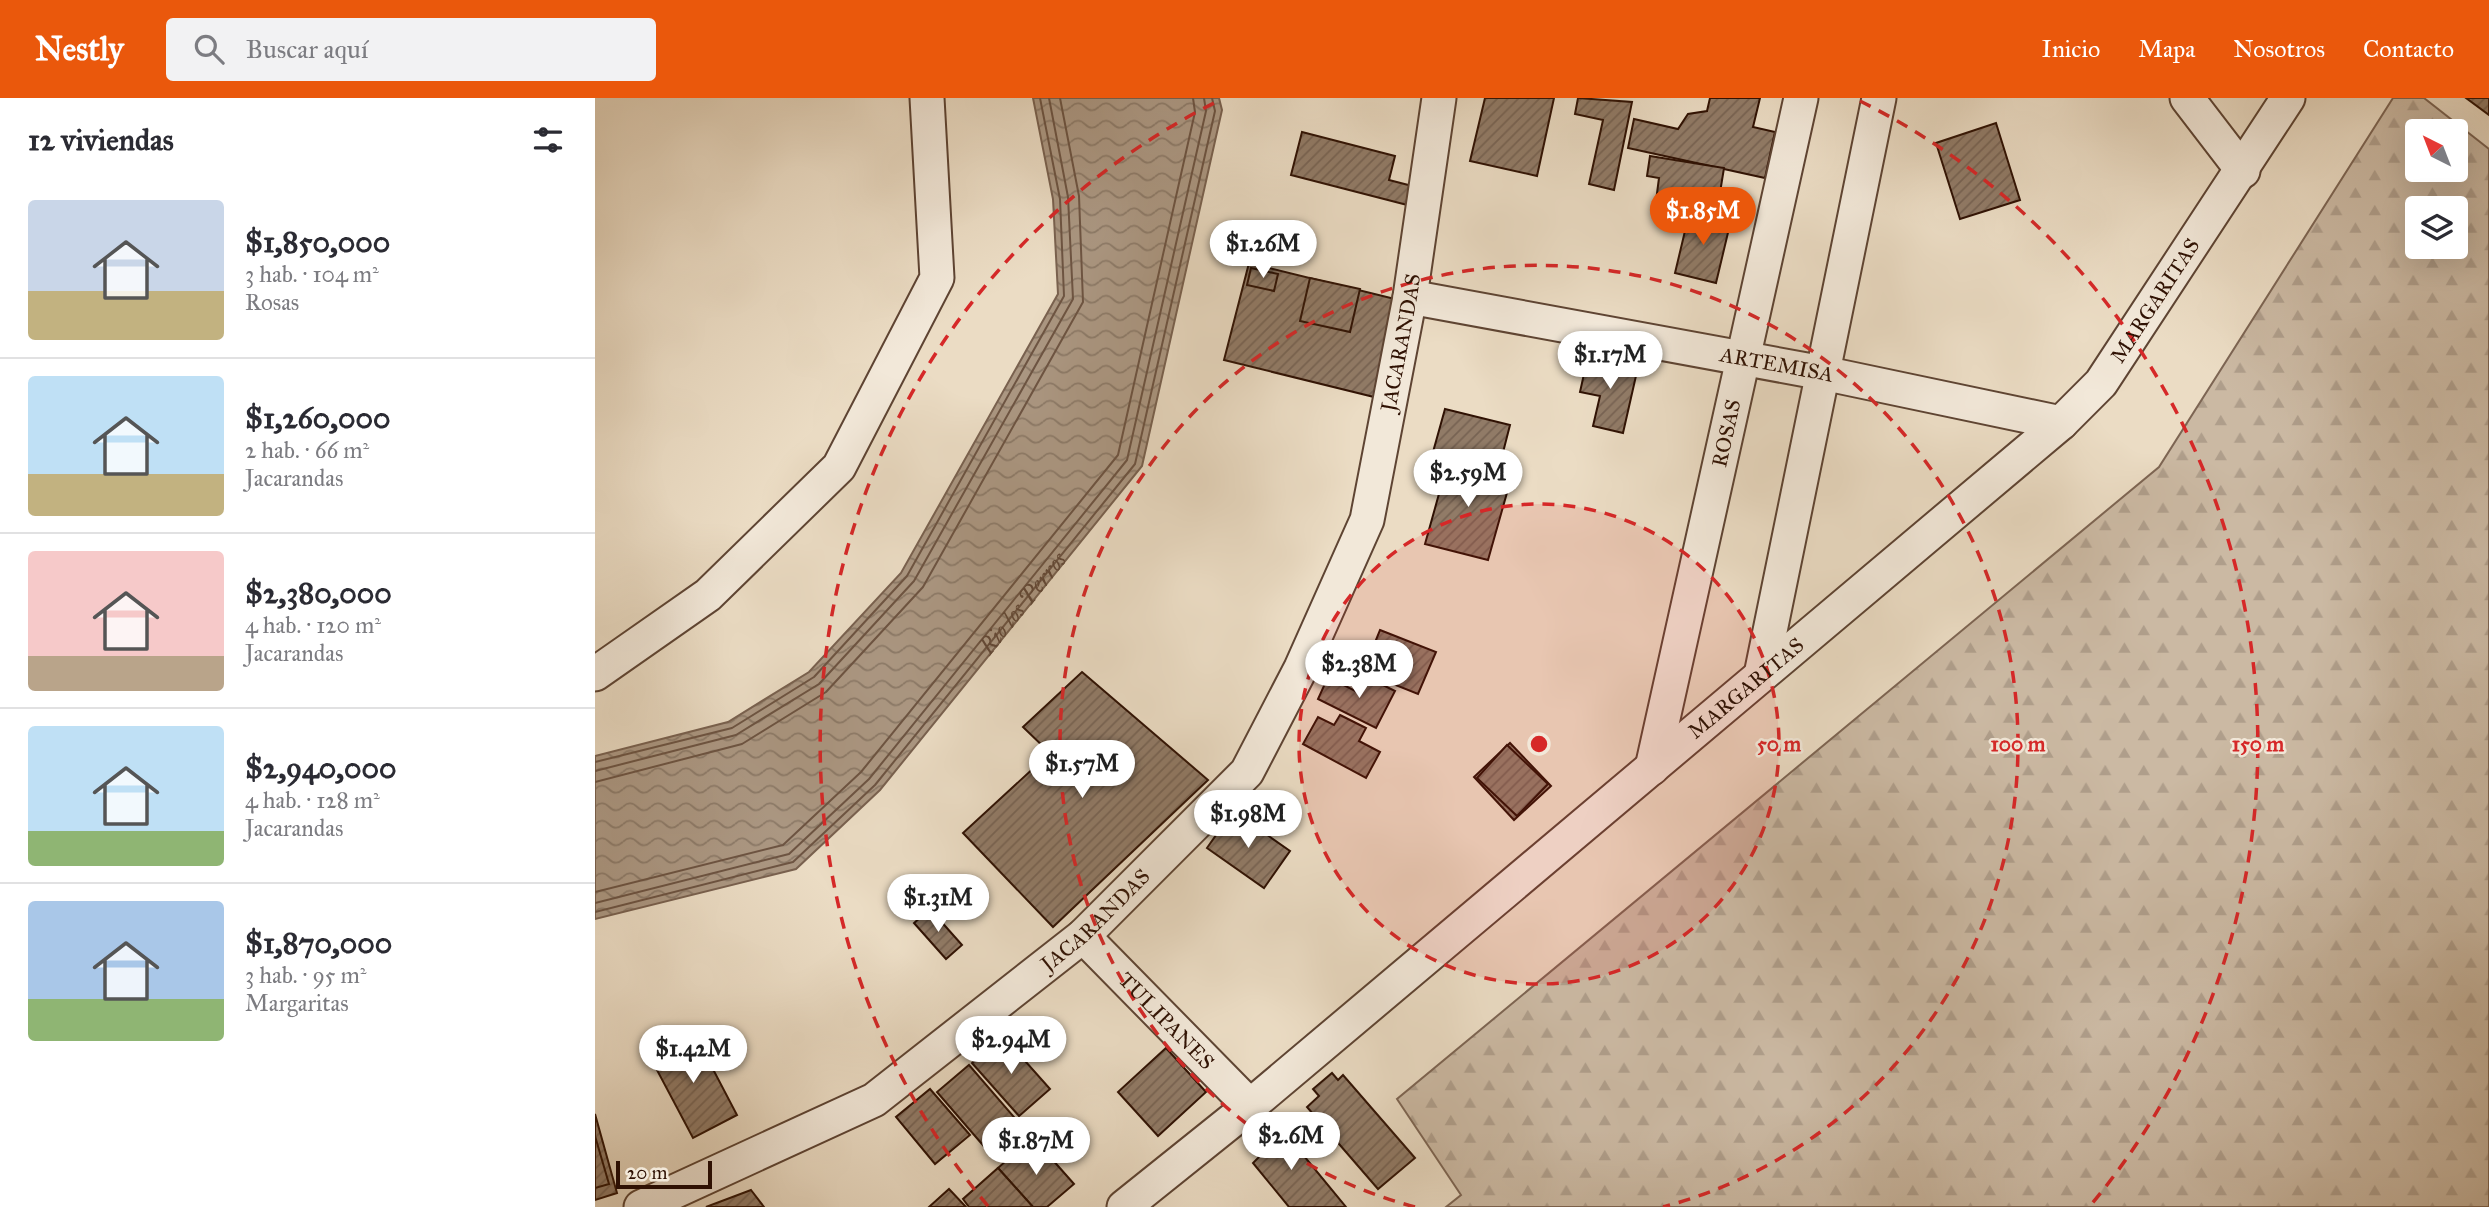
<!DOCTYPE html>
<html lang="es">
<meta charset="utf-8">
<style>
body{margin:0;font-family:"IM FELL Great Primer",serif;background:#f2f2f3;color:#2b2b33;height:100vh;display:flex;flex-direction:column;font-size:26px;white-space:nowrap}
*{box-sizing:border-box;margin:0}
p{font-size:23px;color:#7c7c81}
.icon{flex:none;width:38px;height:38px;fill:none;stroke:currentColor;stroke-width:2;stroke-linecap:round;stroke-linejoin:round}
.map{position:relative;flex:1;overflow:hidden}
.details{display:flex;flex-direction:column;background:#fff;width:595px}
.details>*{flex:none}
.needle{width:46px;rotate:318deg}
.tools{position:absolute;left:1810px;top:21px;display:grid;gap:14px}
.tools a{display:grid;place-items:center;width:63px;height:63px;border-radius:7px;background:#fff;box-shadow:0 7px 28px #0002;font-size:35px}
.scale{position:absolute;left:21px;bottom:18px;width:96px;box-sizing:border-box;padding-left:7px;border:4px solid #2f1103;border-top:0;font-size:19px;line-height:24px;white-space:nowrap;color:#2f1103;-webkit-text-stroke:5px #f2e8d9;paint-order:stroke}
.price{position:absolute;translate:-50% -60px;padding:0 16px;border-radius:24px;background:#fff;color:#222;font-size:23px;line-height:46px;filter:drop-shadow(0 2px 4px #0008)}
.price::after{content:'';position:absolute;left:50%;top:42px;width:21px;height:16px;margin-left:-10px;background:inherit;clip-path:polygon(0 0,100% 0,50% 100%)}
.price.current{background:#ea580c;color:#fff}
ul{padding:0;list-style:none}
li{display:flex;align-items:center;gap:21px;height:175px;padding:0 28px}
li+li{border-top:2px solid #e1e1e2}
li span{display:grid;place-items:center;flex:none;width:196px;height:140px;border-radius:7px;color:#555}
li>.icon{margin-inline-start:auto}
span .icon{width:84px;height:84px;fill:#fffc;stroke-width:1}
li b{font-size:30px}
h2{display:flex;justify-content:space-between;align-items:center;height:84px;padding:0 28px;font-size:30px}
header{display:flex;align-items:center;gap:42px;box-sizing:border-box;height:98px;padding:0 35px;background:#ea580c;color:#fff}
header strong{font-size:33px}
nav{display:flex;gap:38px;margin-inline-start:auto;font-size:24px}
.search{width:490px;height:63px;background:#f2f2f3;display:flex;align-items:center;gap:18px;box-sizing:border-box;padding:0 24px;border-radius:7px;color:#7c7c81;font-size:26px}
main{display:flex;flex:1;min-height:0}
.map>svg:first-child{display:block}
.forest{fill:url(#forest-firs);stroke:#7d6553;stroke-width:2;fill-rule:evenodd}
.water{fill:url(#water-waves);stroke:#79614f;stroke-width:2}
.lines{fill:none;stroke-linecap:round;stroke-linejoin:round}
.shore{stroke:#6d5442;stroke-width:2}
.building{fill:url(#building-hatch);stroke:#2f1103;stroke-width:2}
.street-casing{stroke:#5e4433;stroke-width:37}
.street{stroke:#f2e8d9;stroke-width:33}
.ring{fill:none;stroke:#d62828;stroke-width:3.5;stroke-dasharray:12 9}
.labels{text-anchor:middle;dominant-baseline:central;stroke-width:5;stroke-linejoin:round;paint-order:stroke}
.street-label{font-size:21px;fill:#2f1103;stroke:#f2e8d9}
.water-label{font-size:23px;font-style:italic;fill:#614736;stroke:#f2e8d9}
.centre{fill:#d62828;stroke:#f2e8d9;stroke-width:3.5}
.ring-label{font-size:21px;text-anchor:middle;font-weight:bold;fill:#d62828;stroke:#f2e8d9;stroke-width:5;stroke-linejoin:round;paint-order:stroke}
</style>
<header>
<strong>Nestly</strong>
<div class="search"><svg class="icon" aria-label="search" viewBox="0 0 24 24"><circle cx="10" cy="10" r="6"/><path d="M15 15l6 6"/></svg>Buscar aquí</div>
<nav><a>Inicio</a><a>Mapa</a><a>Nosotros</a><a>Contacto</a></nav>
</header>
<main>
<section class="details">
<h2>12 viviendas<svg class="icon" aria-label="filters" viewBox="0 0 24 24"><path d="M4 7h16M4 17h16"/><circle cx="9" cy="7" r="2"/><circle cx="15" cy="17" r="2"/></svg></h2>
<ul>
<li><span style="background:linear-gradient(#c9d6e8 65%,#c2b280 0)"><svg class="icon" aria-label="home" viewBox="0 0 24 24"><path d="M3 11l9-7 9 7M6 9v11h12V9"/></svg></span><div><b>$1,850,000</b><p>3 hab. · 104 m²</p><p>Rosas</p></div></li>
<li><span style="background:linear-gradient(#bfe0f5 70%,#c2b280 0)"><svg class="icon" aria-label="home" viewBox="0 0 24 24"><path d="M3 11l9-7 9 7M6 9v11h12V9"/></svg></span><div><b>$1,260,000</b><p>2 hab. · 66 m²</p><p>Jacarandas</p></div></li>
<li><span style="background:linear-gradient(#f6c9c9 75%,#b9a48a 0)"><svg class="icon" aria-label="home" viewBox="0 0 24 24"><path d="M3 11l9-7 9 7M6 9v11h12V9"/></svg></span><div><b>$2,380,000</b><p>4 hab. · 120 m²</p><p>Jacarandas</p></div></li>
<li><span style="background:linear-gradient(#bfe0f5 75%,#8fb573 0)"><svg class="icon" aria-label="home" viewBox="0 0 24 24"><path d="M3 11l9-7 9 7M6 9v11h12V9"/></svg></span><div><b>$2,940,000</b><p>4 hab. · 128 m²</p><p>Jacarandas</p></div></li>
<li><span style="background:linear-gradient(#a9c7e8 70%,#8fb573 0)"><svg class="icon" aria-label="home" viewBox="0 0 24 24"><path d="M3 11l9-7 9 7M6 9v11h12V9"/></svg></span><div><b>$1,870,000</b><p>3 hab. · 95 m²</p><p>Margaritas</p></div></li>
</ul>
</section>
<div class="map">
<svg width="1894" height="1109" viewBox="0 0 1894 1109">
<defs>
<pattern id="forest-firs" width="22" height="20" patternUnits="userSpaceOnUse" patternTransform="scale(1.75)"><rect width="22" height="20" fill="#cbb9a3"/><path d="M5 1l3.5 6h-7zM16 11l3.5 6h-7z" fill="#af9e8b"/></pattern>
<pattern id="water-waves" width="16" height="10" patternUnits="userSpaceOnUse" patternTransform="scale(1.75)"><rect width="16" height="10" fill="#ab9782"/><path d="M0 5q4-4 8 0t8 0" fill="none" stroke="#8c7a68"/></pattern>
<pattern id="building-hatch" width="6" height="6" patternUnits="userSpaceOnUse" patternTransform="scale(1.75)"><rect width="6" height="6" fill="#917b67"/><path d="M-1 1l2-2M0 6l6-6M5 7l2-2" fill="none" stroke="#776353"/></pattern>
</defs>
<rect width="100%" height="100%" fill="#ebdcc4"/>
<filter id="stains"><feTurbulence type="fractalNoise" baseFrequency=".00286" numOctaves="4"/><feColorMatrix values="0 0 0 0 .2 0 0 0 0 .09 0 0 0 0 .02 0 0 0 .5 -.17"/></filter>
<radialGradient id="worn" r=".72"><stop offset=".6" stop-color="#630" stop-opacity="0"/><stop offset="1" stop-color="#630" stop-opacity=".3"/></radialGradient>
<path class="forest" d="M1798,0h31l65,51v1058h-1043l15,-12 -64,-96 762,-632zM1822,33h38v39h-38zM1822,110h38v39h-38z"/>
<path class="water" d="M438,0h186l3,12 -80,356 -262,324 -84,79 -201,50v-163l133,-34 81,-50 92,-99 157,-279 -5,-95z"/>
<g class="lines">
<g class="shore">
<path d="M0,664l137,-34 82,-51 93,-101 157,-280 -4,-97 -20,-101"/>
<path d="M0,673l141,-36 83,-51 95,-103 159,-282 -5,-102 -19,-99"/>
<path d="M0,684l147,-38 84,-52 97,-105 160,-285 -4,-106 -19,-98"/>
<path d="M0,794l188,-47 78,-73 257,-317 77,-343 -2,-14"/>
<path d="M0,805l194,-49 80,-75 258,-319 79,-349 -2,-13"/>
<path id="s1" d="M0,814l198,-50 82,-77 260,-321 80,-353 -3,-13"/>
</g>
</g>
<g class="building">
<path d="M890,0h69l-17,78 -67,-15z"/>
<path d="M983,0l54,4 -18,88 -25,-6 14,-64 -28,-6z"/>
<path d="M1115,0h50l-7,29 22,5 -10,46 -137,-30 6,-29 44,10 10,-15 19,-3z"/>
<path d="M1871,0h23v17z"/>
<path d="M1401,25l24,77 -60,19 -24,-76z"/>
<path d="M707,34l93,24 -6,24 31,8 -5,19 -124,-32z"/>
<path d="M1055,58l74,12 -7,43 -61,-10 3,-23 -12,-2z"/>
<path d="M1095,112l41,10 -15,63 -41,-10z"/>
<path d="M654,165l154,38 -25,97 -154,-38z"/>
<path d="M656,170l27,6 -4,17 -27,-6z"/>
<path d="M715,180l50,11 -10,43 -50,-11z"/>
<path d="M993,258l50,11 -15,66 -30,-7 7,-30 -20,-4z"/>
<path d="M850,311l65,16 -11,43 -66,-16z"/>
<path d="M854,360l63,17 -24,85 -63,-16z"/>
<path d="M785,532l56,22 -18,42 -55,-22z"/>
<path d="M487,574l126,108 -155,147 -90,-94 87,-80 -27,-26z"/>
<path d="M733,579l31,16 8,-16 28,14 -19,37 -58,-29z"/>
<path d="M745,617l26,13 -7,13 21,11 -14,26 -63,-34 15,-27 16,8z"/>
<path d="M915,645l41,43 -37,34 -40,-43z"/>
<path d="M912,647l41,39 -31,32 -40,-38z"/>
<path d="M638,713l57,40 -26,37 -57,-40z"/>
<path d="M335,811l32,36 -16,14 -32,-36z"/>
<path d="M98,933l44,84 -44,23 -44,-83z"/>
<path d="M408,938l47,53 -31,27 -47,-53z"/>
<path d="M571,950l40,44 -48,44 -40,-44z"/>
<path d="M374,967l50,58 -31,28 -51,-59z"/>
<path d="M737,975l6,7 5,-5 72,83 -37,31 -71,-82 12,-11 -6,-7z"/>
<path d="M335,991l40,46 -35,29 -39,-47z"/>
<path d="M0,1016l22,79 -22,7z"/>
<path d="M669,1030l8,8 9,-8 65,79h-57l-36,-44 7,-7 -12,-14z"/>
<path d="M0,1038l14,48 -14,4z"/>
<path d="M431,1045l10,12 7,-6 31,35 -27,23h-14l-35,-39z"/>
<path d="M403,1070l35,39h-64l-6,-8z"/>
<path d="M354,1091l17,18h-37z"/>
<path d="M156,1092l13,17h-58z"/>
</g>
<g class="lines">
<defs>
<g id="street">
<path d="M1592,0l56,73"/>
<path id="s2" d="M815,199l413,76 238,50"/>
<path d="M0,576l113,-79 131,-128 98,-189 -10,-180"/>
<path d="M1166,577l118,-577"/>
<path id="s3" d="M1057,670l149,-670"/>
<path id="s4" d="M488,838l167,170"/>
<path id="s5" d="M46,1109l233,-107 209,-164 164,-164 54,-104 66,-148 43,-223 29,-199"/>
<path id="s6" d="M529,1109l126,-101 811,-683 40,-40 187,-285"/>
</g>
</defs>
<use href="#street" class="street-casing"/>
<use href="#street" class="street"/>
</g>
<circle cx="944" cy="646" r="240" fill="#d62828" fill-opacity=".12"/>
<g class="ring">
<circle cx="944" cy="646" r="240"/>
<path d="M820 1109A479 479 0 1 1 1068 1109"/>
<path d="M393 1108A719 719 0 0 1 623 3M1265 3A719 719 0 0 1 1495 1108"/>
</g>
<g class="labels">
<g class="street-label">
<text stroke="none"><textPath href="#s6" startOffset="1377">MARGARITAS</textPath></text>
<text stroke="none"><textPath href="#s5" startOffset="1214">JACARANDAS</textPath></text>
<text stroke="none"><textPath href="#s2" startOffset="373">ARTEMISA</textPath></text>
<text stroke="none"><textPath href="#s3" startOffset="343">ROSAS</textPath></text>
<text stroke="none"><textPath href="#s6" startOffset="810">MARGARITAS</textPath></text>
<text stroke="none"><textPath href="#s5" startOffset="542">JACARANDAS</textPath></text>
<text stroke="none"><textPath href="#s4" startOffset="119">TULIPANES</textPath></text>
</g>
<g class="water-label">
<text stroke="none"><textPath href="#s1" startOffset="551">Rio los Perros</textPath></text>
</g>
</g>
<circle cx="944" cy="646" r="10" class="centre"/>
<g class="ring-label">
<text x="1184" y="653">50 m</text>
<text x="1423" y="653">100 m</text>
<text x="1663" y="653">150 m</text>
</g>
<rect width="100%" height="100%" filter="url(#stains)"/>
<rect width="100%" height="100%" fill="url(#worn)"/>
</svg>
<div class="tools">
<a><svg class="needle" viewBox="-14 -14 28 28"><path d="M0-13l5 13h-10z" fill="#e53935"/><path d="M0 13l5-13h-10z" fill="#7c7c81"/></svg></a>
<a><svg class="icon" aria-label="layers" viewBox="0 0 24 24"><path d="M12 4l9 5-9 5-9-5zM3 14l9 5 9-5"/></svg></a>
</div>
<div class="scale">20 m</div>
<b class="price current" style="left:1108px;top:149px">$1.85M</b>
<b class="price" style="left:668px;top:182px">$1.26M</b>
<b class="price" style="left:1015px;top:293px">$1.17M</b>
<b class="price" style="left:873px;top:411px">$2.59M</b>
<b class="price" style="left:764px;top:602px">$2.38M</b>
<b class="price" style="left:487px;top:702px">$1.57M</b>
<b class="price" style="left:653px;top:752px">$1.98M</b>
<b class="price" style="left:343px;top:836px">$1.31M</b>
<b class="price" style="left:416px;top:978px">$2.94M</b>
<b class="price" style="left:98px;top:987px">$1.42M</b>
<b class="price" style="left:696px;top:1074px">$2.6M</b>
<b class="price" style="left:441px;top:1079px">$1.87M</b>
</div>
</main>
